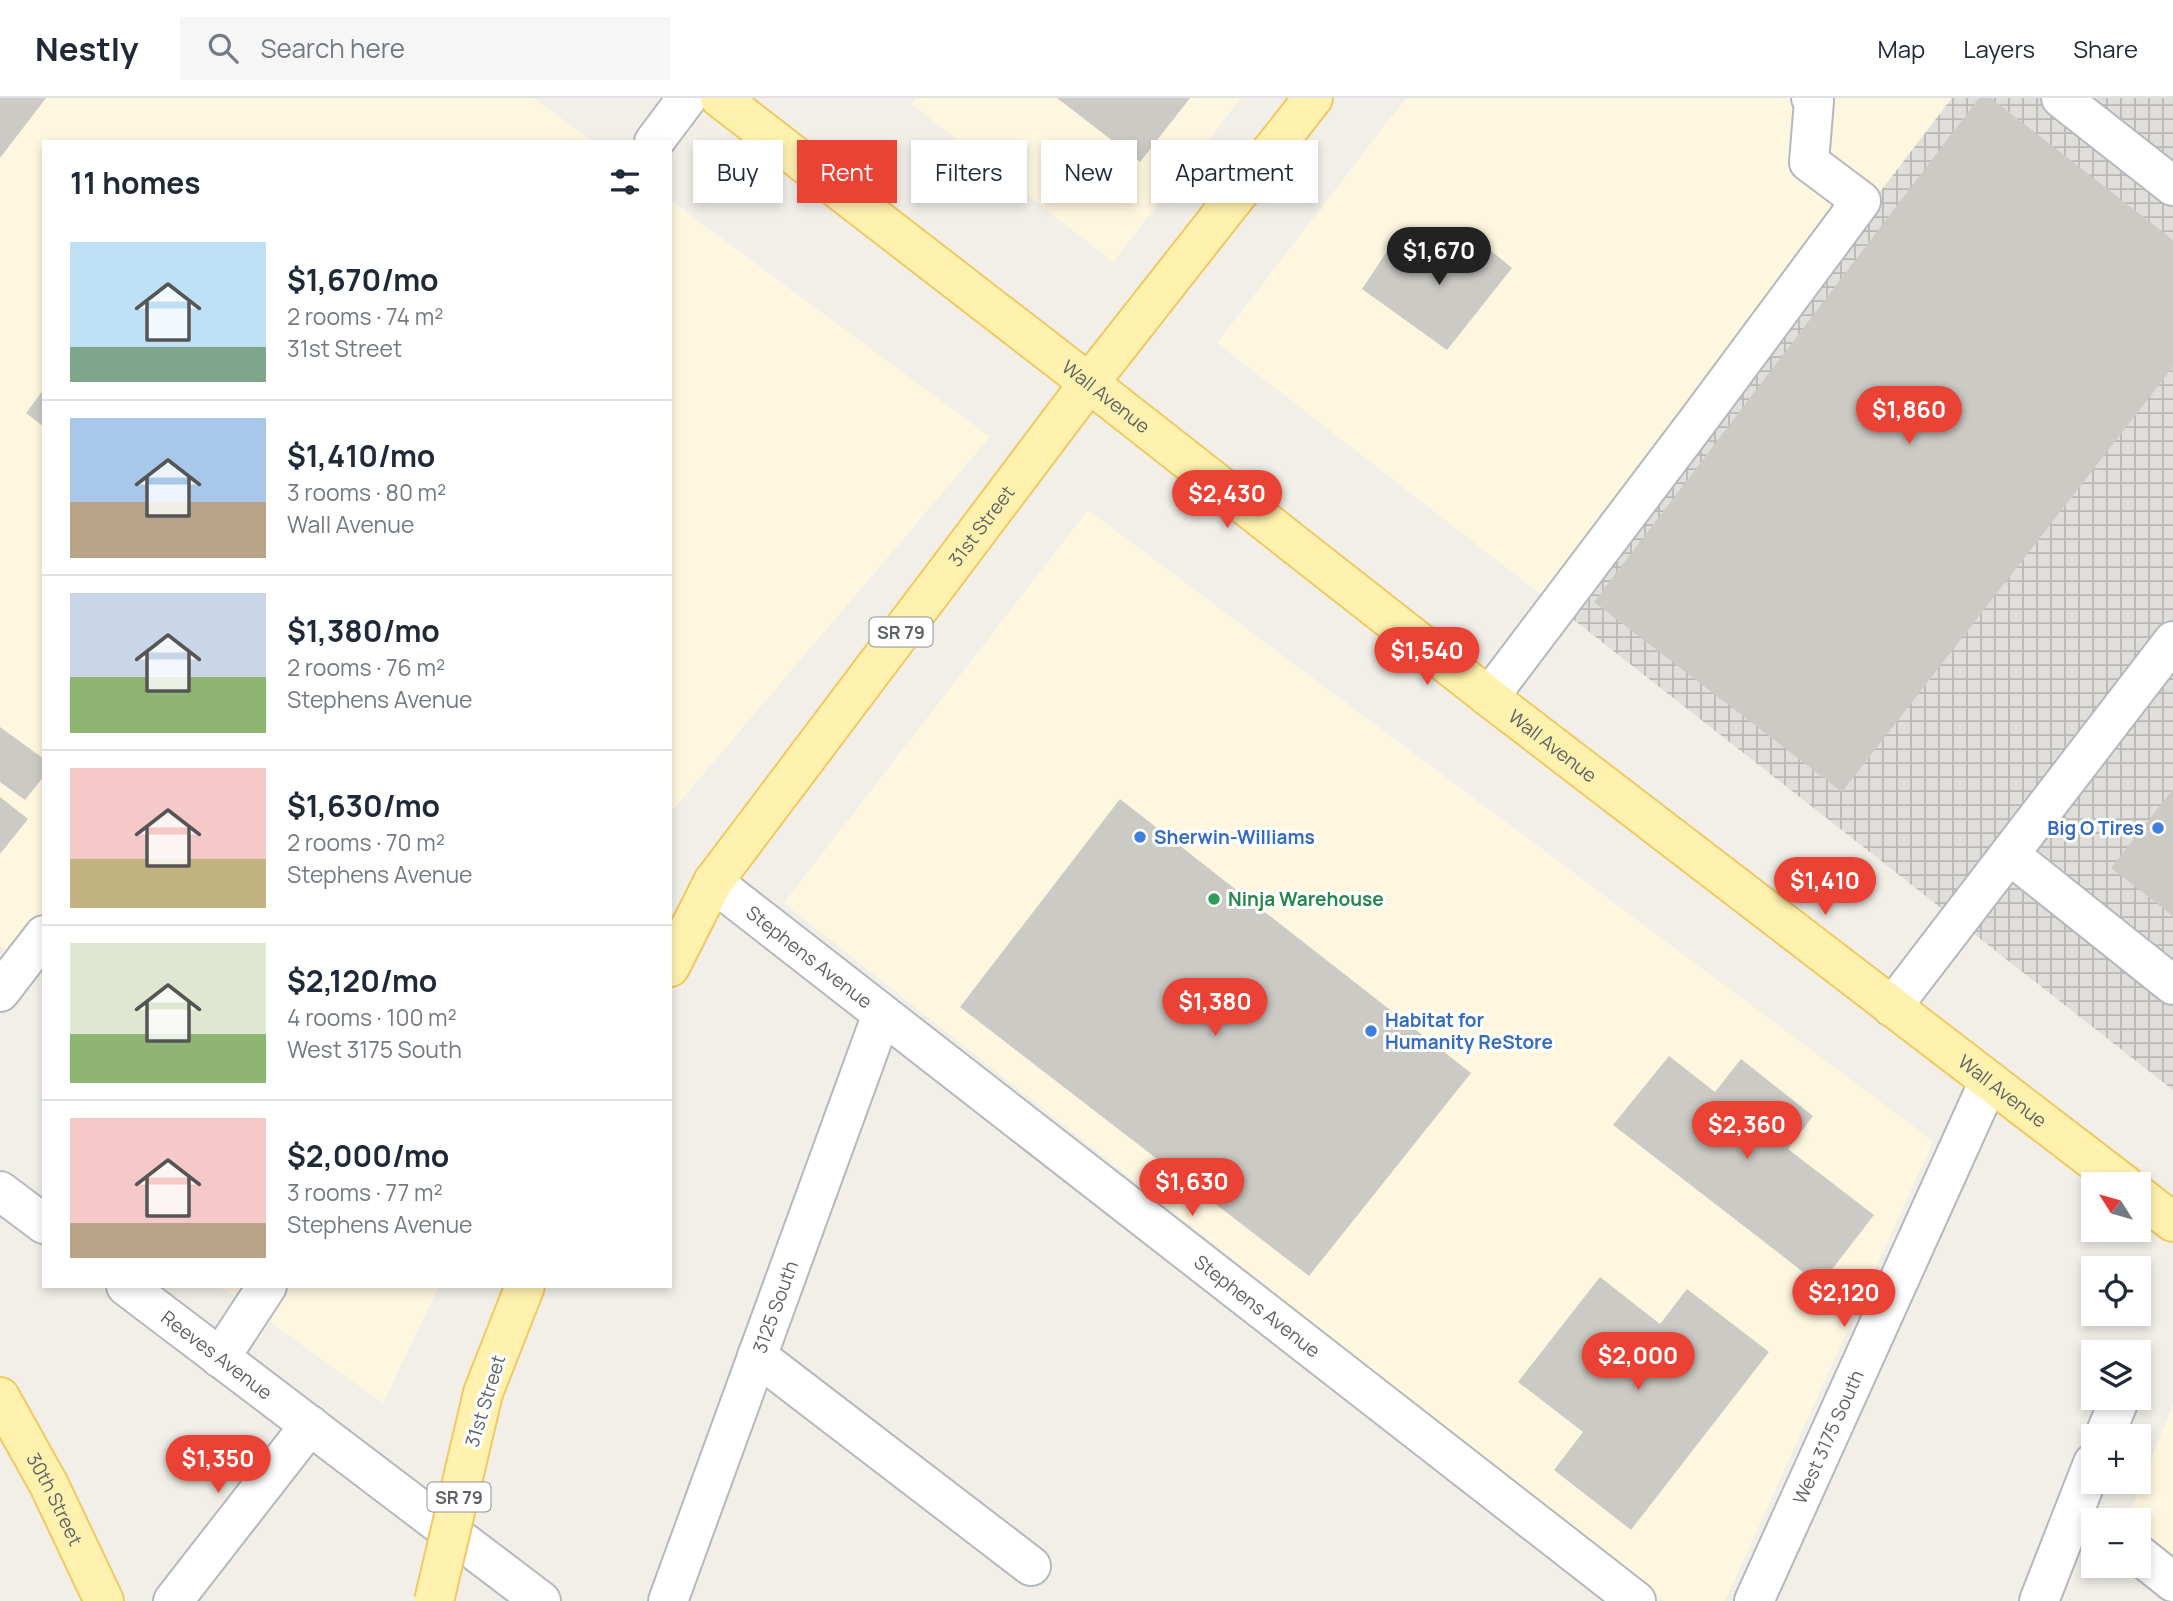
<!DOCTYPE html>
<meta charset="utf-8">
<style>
body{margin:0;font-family:Manrope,sans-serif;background:#f6f6f7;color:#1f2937;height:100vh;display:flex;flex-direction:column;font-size:26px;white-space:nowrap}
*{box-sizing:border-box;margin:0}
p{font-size:23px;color:#747a83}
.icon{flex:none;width:38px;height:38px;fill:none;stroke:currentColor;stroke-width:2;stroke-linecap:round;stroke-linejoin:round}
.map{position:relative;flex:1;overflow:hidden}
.side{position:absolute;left:42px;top:42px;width:630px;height:1148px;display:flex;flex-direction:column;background:#fff;border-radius:0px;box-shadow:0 4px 10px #0003}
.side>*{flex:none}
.banner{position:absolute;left:693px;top:42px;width:665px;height:63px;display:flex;gap:14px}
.needle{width:46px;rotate:307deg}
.tools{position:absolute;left:2081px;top:1074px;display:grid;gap:14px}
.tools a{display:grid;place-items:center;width:70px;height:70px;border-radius:0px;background:#fff;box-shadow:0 4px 10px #0003;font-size:35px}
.price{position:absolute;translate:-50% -60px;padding:0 16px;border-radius:24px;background:#ea4335;color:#fff;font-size:23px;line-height:46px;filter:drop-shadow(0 2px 4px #0008)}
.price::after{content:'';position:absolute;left:50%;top:42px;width:21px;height:16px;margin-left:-10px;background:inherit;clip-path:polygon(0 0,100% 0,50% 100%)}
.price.on{background:#222;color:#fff}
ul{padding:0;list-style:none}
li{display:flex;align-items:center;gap:21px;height:175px;padding:0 28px}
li+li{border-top:2px solid #e0e1e3}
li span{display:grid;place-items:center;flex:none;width:196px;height:140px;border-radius:0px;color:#555}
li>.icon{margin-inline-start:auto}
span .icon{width:84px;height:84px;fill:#fffc;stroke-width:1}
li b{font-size:30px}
h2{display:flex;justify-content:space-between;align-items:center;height:84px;padding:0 28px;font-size:30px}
.pill{padding:0 24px;border-radius:0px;background:#fff;box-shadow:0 4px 10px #0003;font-size:24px;line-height:63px}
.pill.on{background:#ea4335;color:#fff}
header{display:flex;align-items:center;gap:42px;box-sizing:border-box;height:98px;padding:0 35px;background:#fff;border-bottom:2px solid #e0e1e3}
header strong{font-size:33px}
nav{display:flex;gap:38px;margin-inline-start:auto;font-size:24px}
.search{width:490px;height:63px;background:#f6f6f7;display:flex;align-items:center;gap:18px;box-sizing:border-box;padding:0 24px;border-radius:0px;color:#747a83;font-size:26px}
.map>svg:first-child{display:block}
.commercial{fill:#fef7e0}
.industrial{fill:url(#industrial-grid)}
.building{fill:#cccac5}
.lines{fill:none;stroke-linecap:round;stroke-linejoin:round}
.minor-casing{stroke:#b5b8bc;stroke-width:42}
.major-casing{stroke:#f2c960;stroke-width:42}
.minor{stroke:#fff;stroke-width:38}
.major{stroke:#fff2af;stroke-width:38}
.major-bridge-casing{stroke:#f2c960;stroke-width:42;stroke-linecap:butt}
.major-bridge{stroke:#fff2af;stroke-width:38}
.shop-dot{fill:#3f7fe0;stroke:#fff;stroke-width:2.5}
.leisure-dot{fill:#2e9e5b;stroke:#fff;stroke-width:2.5}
.labels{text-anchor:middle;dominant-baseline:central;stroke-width:6;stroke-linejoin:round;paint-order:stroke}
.shield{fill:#fff;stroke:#8f9295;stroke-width:2}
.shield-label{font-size:18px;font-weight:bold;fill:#5f6368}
.street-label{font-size:19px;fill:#5f6368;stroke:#fff}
.shop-label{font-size:19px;font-weight:bold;fill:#366cbe;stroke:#fff;text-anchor:start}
.leisure-label{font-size:19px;font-weight:bold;fill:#27864d;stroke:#fff;text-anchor:start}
</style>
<header>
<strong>Nestly</strong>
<div class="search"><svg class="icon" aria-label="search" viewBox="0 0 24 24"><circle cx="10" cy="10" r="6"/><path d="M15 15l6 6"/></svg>Search here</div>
<nav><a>Map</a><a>Layers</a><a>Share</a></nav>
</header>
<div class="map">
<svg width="2173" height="1503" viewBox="0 0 2173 1503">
<defs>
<pattern id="industrial-grid" width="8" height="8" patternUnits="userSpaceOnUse" patternTransform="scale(1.75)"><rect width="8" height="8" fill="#e0deda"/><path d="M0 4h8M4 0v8" fill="none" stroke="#b9b8b5"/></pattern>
</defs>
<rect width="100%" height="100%" fill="#f1efe8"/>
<g class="commercial">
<path d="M0,0h534l59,44h-549v838l-44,-34z"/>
<path d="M916,0h325l-128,164 -201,-158z"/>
<path d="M1406,0h546l-392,511 -343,-266z"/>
<path d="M670,102l320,237 -320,376z"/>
<path d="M1088,412l845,631 -208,460h-61l-880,-698z"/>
<path d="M220,1188h219l-56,117z"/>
<path d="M2173,1307v196h-8l-44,-35h17v-45h-12z"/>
</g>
<path class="industrial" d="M1952,0h221v992l-613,-481z"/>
<g class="building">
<path d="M0,0h46l-46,60z"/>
<path d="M1057,0h133l-50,64z"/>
<path d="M1979,0h12l182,142v127l-331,425 -248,-190z"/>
<path d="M1463,130l49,40 -65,82 -85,-61 30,-45 36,26z"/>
<path d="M44,291v38l-18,-14z"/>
<path d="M0,629l44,32v17l-19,24 -25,-18z"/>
<path d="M2173,691v127l-62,-48z"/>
<path d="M0,699l28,22 -28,35z"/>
<path d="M1120,701l351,274 -162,203 -349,-269z"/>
<path d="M1669,958l46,36 26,-33 72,57 -25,33 86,66 -54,70 -207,-160z"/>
<path d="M1600,1179l60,47 27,-35 82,63 -138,178 -77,-60 29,-38 -65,-50z"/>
</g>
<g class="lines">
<defs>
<g id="minor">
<path d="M2061,0l112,88"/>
<path d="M654,44l33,-44"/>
<path d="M1489,599l208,-275 164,-221 -52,-39 5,-61 -3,-3"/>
<path d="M2010,757l163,130"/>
<path id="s1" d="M713,784l923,719"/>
<path d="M0,894l44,-57"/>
<path d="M1892,909l281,-366"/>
<path d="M0,1093l44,33"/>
<path id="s2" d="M126,1188l415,315"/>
<path d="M757,1258l274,210"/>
<path d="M220,1260l47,-72"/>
<path d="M2104,1339l16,-39"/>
<path d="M2138,1456l35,28"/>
<path d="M173,1503l137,-176"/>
<path id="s3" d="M668,1503l214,-587"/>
<path id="s4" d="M1754,1503l235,-520"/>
<path d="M2039,1503l54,-138"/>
</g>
<g id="major">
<path id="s5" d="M720,0l369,285 400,314 636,488"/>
<path id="s6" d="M670,869l43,-85 376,-499 224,-285"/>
<path d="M2138,1097l35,27"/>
<path d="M483,1295l42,-107"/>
<path id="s7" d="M0,1299l49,88 55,116"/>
</g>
</defs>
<use href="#minor" class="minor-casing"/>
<use href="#major" class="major-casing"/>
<use href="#minor" class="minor"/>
<use href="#major" class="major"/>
<defs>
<path id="major-bridge" d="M434,1503l49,-208"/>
</defs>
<use href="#major-bridge" class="major-bridge-casing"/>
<use href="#major-bridge" class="major-bridge"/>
</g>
<g class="shop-dot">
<circle cx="2158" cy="730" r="7"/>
<circle cx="1140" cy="739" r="7"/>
<circle cx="1371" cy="933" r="7"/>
</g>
<circle class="leisure-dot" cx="1214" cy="801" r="7"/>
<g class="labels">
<g class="shield">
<rect x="869.5" y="519.5" width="63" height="29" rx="5"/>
<rect x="427.5" y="1384.5" width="63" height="29" rx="5"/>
</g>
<g class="shield-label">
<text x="901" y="534">SR 79</text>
<text x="459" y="1399">SR 79</text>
</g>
<g class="street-label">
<text stroke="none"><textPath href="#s5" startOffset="488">Wall Avenue</textPath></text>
<text stroke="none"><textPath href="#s6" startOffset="541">31st Street</textPath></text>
<text stroke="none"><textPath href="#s5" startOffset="1055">Wall Avenue</textPath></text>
<text stroke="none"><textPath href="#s1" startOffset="122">Stephens Avenue</textPath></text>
<text stroke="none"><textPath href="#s5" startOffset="1622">Wall Avenue</textPath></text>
<text stroke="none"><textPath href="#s1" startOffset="690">Stephens Avenue</textPath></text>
<text stroke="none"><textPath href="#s3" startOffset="313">3125 South</textPath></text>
<text stroke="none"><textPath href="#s2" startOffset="114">Reeves Avenue</textPath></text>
<text transform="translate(485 1303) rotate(-73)">31st Street</text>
<text stroke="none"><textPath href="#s4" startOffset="180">West 3175 South</textPath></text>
<text stroke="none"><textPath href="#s7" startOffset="116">30th Street</textPath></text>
</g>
<g class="shop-label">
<text x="2144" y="730" text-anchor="end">Big O Tires</text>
<text x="1154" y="739">Sherwin-Williams</text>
<text x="1385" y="922">Habitat for<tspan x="1385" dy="22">Humanity ReStore</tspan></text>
</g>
<g class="leisure-label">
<text x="1228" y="801">Ninja Warehouse</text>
</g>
</g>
</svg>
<div class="tools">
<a><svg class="needle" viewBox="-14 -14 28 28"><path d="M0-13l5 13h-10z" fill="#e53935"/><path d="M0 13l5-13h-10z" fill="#747a83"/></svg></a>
<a><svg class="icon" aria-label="locate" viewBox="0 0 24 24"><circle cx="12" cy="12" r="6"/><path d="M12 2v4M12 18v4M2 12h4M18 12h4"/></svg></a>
<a><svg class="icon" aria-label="layers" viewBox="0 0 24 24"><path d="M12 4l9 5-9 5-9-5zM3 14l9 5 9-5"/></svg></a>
<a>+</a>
<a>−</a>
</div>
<b class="price on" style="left:1439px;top:189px">$1,670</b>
<b class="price" style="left:1909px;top:348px">$1,860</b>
<b class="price" style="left:1227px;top:432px">$2,430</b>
<b class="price" style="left:1427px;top:589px">$1,540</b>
<b class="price" style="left:1825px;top:819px">$1,410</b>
<b class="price" style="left:1215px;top:940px">$1,380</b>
<b class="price" style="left:1747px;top:1063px">$2,360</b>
<b class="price" style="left:1192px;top:1120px">$1,630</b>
<b class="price" style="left:1844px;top:1231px">$2,120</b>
<b class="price" style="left:1638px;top:1294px">$2,000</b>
<b class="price" style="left:218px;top:1397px">$1,350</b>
<div class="banner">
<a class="pill">Buy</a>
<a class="pill on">Rent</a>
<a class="pill">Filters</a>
<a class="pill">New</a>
<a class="pill">Apartment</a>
</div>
<section class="side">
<h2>11 homes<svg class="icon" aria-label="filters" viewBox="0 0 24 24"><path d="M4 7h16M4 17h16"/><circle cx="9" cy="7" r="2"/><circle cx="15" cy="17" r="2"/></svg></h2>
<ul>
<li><span style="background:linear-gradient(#bfe0f5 75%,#7fa58c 0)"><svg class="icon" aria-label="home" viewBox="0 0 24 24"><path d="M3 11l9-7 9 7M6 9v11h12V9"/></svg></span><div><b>$1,670/mo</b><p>2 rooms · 74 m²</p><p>31st Street</p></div></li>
<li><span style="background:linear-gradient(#a9c7e8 60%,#b9a48a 0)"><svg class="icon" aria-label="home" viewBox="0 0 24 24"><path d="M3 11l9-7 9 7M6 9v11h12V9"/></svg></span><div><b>$1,410/mo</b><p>3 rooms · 80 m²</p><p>Wall Avenue</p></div></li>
<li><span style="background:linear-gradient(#c9d6e8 60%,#8fb573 0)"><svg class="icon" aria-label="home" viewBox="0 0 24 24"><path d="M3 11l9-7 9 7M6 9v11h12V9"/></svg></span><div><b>$1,380/mo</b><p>2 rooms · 76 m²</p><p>Stephens Avenue</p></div></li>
<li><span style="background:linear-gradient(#f6c9c9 65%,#c2b280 0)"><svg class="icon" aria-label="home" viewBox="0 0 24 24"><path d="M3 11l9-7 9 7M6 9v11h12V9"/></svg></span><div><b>$1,630/mo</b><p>2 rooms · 70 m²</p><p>Stephens Avenue</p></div></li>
<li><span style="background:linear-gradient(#dfe7d0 65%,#8fb573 0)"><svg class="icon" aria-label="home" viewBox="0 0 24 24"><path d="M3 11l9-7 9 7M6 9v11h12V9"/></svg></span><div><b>$2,120/mo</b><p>4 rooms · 100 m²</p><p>West 3175 South</p></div></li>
<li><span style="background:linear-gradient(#f6c9c9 75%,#b9a48a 0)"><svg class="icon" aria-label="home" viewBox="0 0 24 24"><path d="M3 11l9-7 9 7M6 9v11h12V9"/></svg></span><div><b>$2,000/mo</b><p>3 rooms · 77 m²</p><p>Stephens Avenue</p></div></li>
</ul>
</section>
</div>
